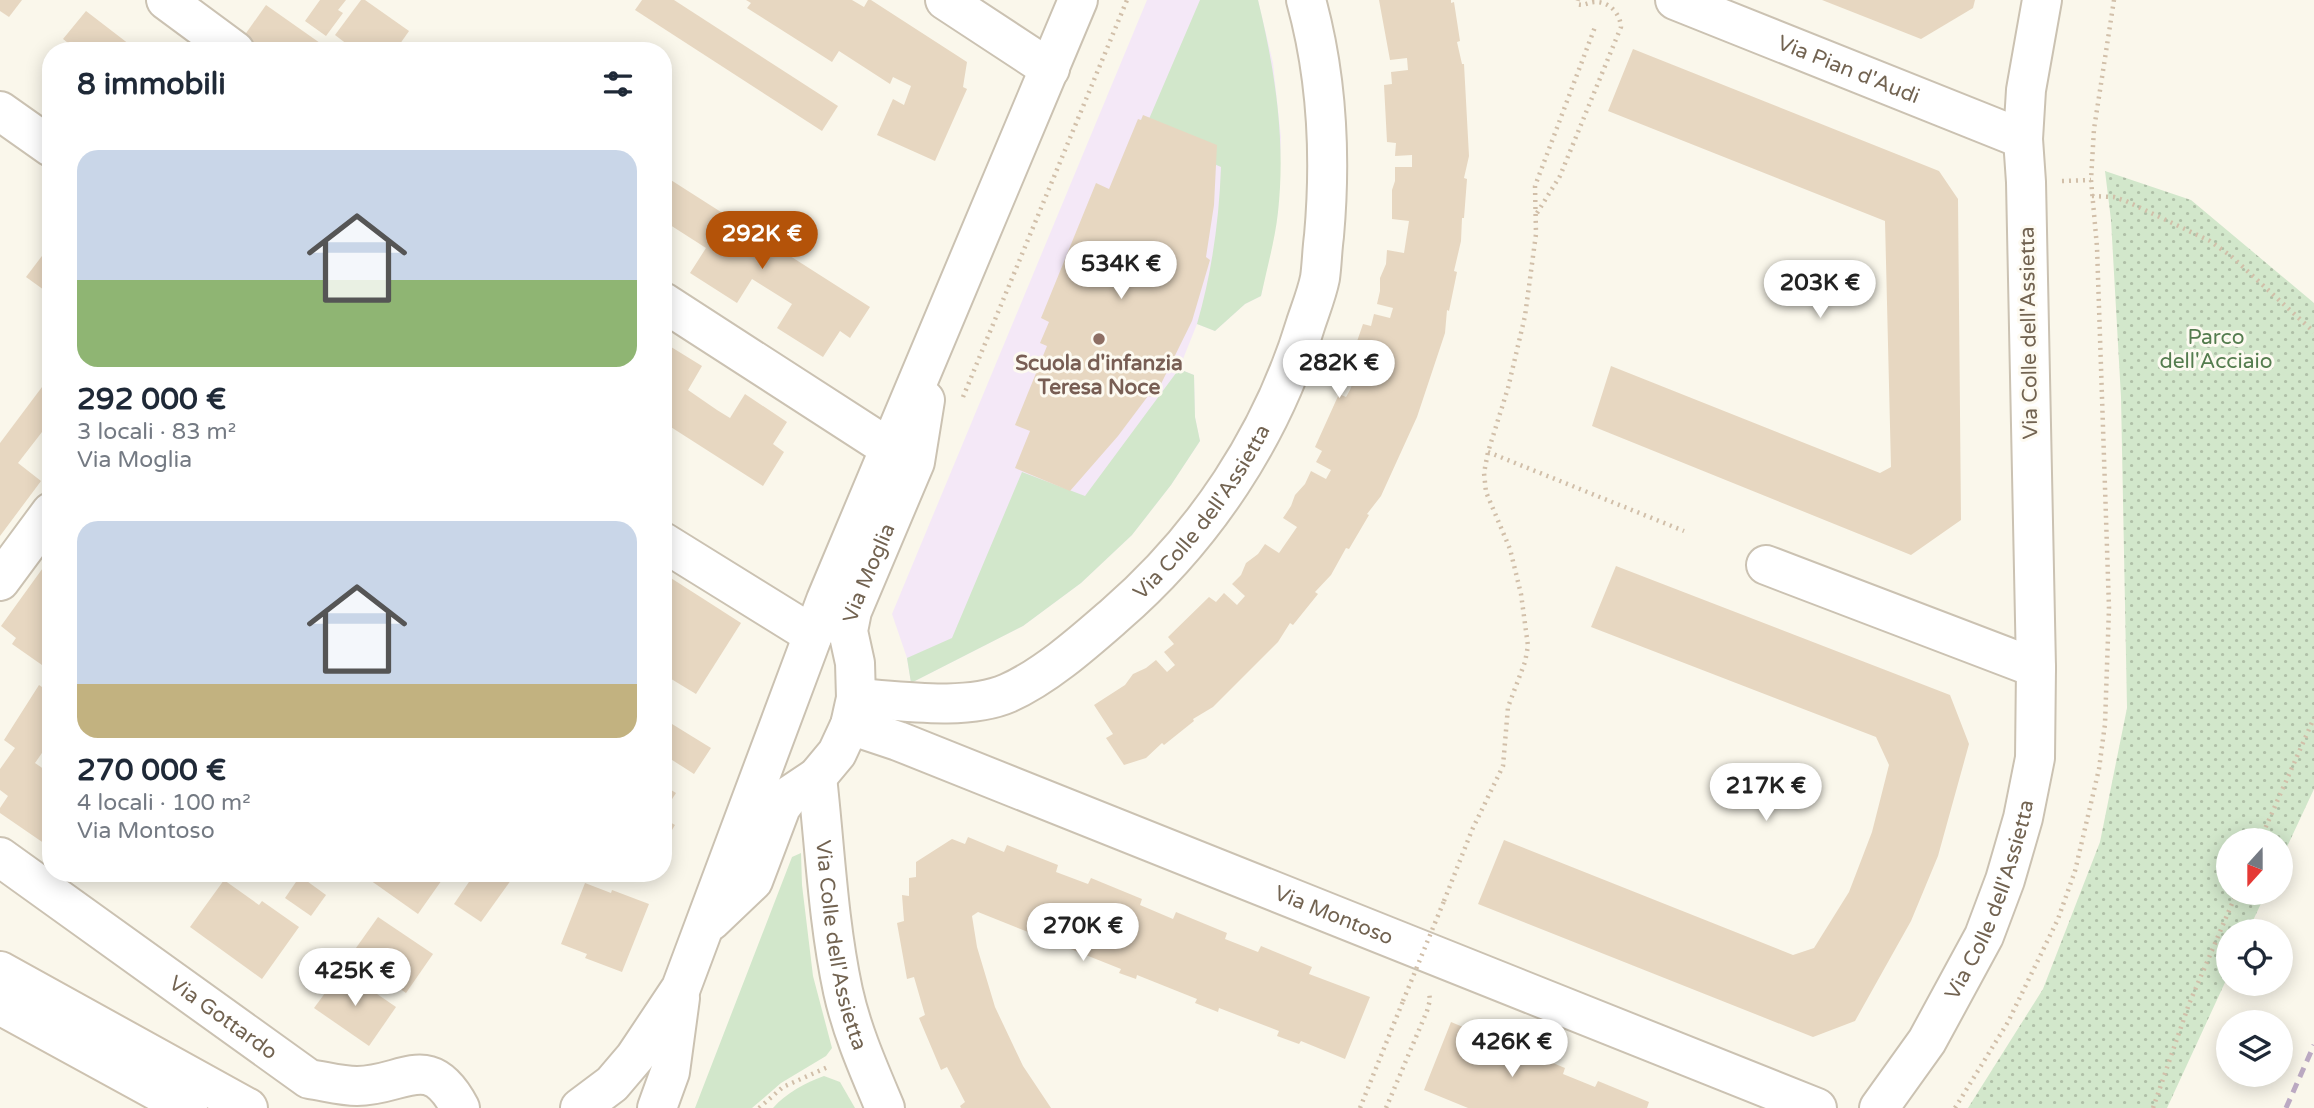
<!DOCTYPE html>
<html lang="it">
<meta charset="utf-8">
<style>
body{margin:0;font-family:"Varela Round",sans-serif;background:#f2f2f3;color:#1f2937;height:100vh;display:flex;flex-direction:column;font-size:26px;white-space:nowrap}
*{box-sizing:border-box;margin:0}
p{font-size:23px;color:#747a83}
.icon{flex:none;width:38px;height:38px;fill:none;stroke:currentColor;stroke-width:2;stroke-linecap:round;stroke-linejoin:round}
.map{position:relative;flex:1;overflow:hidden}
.drawer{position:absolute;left:42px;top:42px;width:630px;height:840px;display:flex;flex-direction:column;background:#fff;border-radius:28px;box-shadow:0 4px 18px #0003}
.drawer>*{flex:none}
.needle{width:46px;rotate:201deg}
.fabs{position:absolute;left:2216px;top:828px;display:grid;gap:14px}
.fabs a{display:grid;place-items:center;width:77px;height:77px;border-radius:50%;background:#fff;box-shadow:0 4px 18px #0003;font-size:35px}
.price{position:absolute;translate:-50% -60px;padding:0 16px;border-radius:24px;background:#fff;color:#222;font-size:23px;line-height:46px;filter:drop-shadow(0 2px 4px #0008)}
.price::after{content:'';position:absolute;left:50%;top:42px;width:21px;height:16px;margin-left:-10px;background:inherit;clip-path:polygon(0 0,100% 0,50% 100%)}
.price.current{background:#b45309;color:#fff}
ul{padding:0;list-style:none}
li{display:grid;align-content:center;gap:14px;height:371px;padding:0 35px}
li span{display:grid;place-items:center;height:217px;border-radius:21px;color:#555}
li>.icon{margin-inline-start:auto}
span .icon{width:126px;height:126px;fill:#fffc;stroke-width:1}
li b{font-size:30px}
h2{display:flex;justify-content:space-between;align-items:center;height:84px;padding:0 35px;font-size:30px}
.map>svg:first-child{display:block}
.education{fill:#f4e8f7}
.grass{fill:#d2e7cb}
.park{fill:url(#park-dots)}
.building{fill:#e7d7c1}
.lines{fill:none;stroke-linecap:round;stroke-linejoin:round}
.street-casing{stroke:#cbc2b2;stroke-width:42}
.secondary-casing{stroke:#cdc2b0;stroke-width:42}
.path{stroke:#d1bfa9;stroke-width:4.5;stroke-dasharray:2 5;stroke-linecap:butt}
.street{stroke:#fff;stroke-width:38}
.secondary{stroke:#fff;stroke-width:38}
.rail{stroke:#bcaac3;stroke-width:5;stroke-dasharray:10 7;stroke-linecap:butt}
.path-bridge{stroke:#d1bfa9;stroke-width:4.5;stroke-dasharray:2 5;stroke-linecap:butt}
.education-dot{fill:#8d6e63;stroke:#fdfaf1;stroke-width:2.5}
.labels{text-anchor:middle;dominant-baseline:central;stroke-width:6;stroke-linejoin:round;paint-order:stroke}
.street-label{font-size:21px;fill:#726351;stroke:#fdfaf1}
.park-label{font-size:21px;fill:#547c4e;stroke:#fdfaf1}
.education-label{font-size:21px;font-weight:bold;fill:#785e54;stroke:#fdfaf1}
</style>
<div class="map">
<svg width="2314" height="1108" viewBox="0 0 2314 1108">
<defs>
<pattern id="park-dots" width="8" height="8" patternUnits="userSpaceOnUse" patternTransform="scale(1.75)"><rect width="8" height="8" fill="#d2e7cb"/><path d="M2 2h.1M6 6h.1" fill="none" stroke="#afbfa7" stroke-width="1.8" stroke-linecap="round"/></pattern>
</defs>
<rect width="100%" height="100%" fill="#faf7eb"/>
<path class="education" d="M1147,0h111l15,63 8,74 -3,75 -17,84 -16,8 -30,27 -18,-7 -18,45 15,6 1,42 5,24 -29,44 -39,50 -51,48 -58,43 -112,57 -4,-25 -15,-44z"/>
<g class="grass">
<path d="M1200,0h58c17,70 28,140 20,212 -3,28 -11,56 -17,84l-16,8 -30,27 -18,-7c15,-52 22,-103 24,-157l-78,-34z"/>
<path d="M1179,369l15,6 1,42 5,24 -29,44 -39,50 -51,48 -58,43 -112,57 -4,-25 45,-20 70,-166 63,24z"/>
<path d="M801,853l1,32 11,91 19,72 -6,8 -45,27 -29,25h-57l97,-251z"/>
<path d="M824,1076l16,6 15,26h-82c13,-15 32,-25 51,-32z"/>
</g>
<path class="park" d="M2105,171l86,29 123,103v486l-34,73v-22h-52v52l38,1 -18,38h-20v45l-61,132h-199l75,-119 57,-147 27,-134 -6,-311 -10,-177z"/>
<g class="building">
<path d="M0,0h22l-13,17 -9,-6z"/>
<path d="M320,0h26l-8,10 5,3 -17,23 -21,-15z"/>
<path d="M361,0h4l44,31 -14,20h-39l-21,-16z"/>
<path d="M642,0h32l164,106 -16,25 -187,-121z"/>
<path d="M746,0h106l12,7 4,-7h3l96,62 -4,25 4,2 -32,72 -58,-26 16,-36 11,6 7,-19 -18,-9 -3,7 -51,-33 -7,11 -85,-54 4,-5z"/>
<path d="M1379,0h72v3l3,-1 6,39 -3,1 5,22h2l5,92 -5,22 3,1 -3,39h-2l-1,23 -7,30 3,1 -8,39 -2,-1 -2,23 -28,84 -36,79 -14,18 2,1 -20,34 -3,-1 -15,27 -16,17 3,2 -25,31 -3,-2 -12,19 -65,65 -20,12 1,2 -30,24 -2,-2 -16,15 -22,7 -18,-27 7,-4 -19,-29 31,-20 8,-11 13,-6 10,-8 11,12 8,-7 -11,-13 10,-8 -6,-7 41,-40 7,5 8,-9 13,12 8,-9 -13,-12 9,-9 5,-12 12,-9 7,-10 14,9 18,-26 -14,-9 8,-12 4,-11 10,-11 6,-13 15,8 5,-9 -15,-8 6,-11 -7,-4 24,-53 7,3 4,-7 3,-8 -9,-3 19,-55 8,2 3,-12 16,4 3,-10 -16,-4 3,-13v-13l6,-14 1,-14 17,3 5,-32 -17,-2v-29l3,-9v-14h17v-12l-17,1 1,-13 -9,-1 -3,-57 8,-1 -1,-12 17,-2 -1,-12 -17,2z"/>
<path d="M1822,0h153l-2,8 -52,31z"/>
<path d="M266,5l54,38 -6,8h-51l-19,-15z"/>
<path d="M86,11l52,40h-70l4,-5 -9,-7z"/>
<path d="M1633,49l306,122 19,28 3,321 -50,35 -319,-129 19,-60 269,107 11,-6 -6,-246 -277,-110z"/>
<path d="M1143,115l74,30 -3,60 -8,52 4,3 -18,61 -34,69 -5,7 -5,-1 -30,40 -48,55 -55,-23 15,-37 -15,-6 32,-79 -7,-3 9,-21 -8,-4 55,-135 13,6 29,-70 3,1z"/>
<path d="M663,175l207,132 -20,31 -10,-7 -17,26 -46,-29 15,-24 -40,-25 -15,24 -47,-30 16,-25 -39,-25 -4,6z"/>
<path d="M51,244v51l-25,-18z"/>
<path d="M663,342l39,24 -14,24 29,20 13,8 15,-24 42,28 -14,22 11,8 -21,34 -100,-64z"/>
<path d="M51,375v64l-9,-7 -24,31 23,18 -41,55v-93z"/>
<path d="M45,565l6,5v83l-9,12 -30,-21 4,-6 -15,-12z"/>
<path d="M1616,566l334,129 19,49 -31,112 -27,65 -56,100 -42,16 -335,-133 26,-64 289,115 21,-7 35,-56 23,-60 17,-67 -13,-28 -285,-110z"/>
<path d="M663,573l78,50 -45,71 -33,-20z"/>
<path d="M39,685l12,8v47l-16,23 16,11v68l-3,4 -48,-33v-5l8,-12 -8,-6v-21l15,-21 -11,-8z"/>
<path d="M672,724l39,24 -17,26 -25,-16 -6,9v-30z"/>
<path d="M663,785l13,8 -13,20z"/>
<path d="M663,818l12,7 -12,20z"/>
<path d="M968,837l36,15 3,-7 51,20 -2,7 32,12 3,-6 51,21 -2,6 33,14 3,-7 51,21 -2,6 33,13 3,-6 39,16 12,5 -3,7 61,23 -25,62 -44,-18 -2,3 -22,-8 2,-5 -60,-23 -1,4 -23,-9 2,-4 -60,-24 -1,4 -17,-6 2,-4 -143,-57 -6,4 5,31 18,60 28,59 28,42h-90l-1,-2 5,-4 -18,-35 -6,3 -22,-52 6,-3 -11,-38 -7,2 -10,-56 7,-2 -2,-26 7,1v-18l7,-1v-15l36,-23 13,5z"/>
<path d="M360,873h78l6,4 -26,37z"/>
<path d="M475,873h41l-35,49 -27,-18z"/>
<path d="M300,876l26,19 -15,21 -26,-18z"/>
<path d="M224,880l35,25 3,-4 37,26 -37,52 -72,-52z"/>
<path d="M585,883l26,10 1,-3 37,14 -27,68 -37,-14 2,-4 -26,-10z"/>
<path d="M378,917l55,37 -27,39 -55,-38z"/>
<path d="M342,970l54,37 -27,39 -55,-38z"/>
<path d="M1451,1022l29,12 -2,6 33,13 3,-6 51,21 -2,6 32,13 3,-6 51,21 -2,6h-179l-44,-18z"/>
</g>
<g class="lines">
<defs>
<g id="street">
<path d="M166,0l69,51"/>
<path d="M945,0l105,69"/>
<path id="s1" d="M1675,0l348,139"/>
<path d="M0,111l51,36"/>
<path d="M663,302l226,146"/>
<path d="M663,542l150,93"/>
<path d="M1766,565l270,103"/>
<path d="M0,581l51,-69"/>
<path id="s2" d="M856,698c45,3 111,13 152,-5 38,-17 76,-51 107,-78 89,-77 157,-179 191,-292 5,-15 11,-30 14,-45 2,-14 2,-28 4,-42 7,-79 3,-160 -18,-236"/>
<path id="s3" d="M850,725l48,16 919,367"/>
<path id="s4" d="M817,777c8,71 11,144 26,214 9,41 26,79 42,117"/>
<path id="s5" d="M0,857l309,222c15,2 32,7 48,7 47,0 72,-37 103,22"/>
<path id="s6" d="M711,921l42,-40 28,-74 9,-12 27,-18 20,-24 13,-28 6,-27 -1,-35 -7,-32 4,-20 63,-149 10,-62"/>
<path d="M580,1108l32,-24 23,-27 46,-69 145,-388 252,-600"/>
<path d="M657,1108l13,-36 10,-74"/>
<path id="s7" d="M1879,1108l48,-67 57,-105 21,-56 18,-62 12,-60 1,-90 -10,-486 -3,-43 3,-49 16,-90"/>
</g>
<g id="secondary">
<path d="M0,971l248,137"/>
<path d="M0,1005l188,103"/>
</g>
</defs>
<use href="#street" class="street-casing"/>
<use href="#secondary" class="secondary-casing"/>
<g class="path">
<path d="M2062,181l29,-1"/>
<path d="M2092,196l22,1 12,4 84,40 21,15 83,76"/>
<path d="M1537,213l23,-37 61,-149c-1,-14 -12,-26 -27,-25 -8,1 -9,4 -17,2l1,-4"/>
<path d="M963,397l164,-397"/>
<path d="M1488,452l196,79"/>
<path d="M2260,840l54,-122"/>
<path d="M1444,901l28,-71 31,-64 5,-59 17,-45 3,-16 -7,-52 -11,-45 -24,-57 -2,-19 4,-21 20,-64 17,-72 11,-82 -1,-48 60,-159"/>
<path d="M759,1108l24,-21 47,-21"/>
<path d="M1360,1108l43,-107"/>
<path d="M1386,1108l41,-97 3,-11 -1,-8"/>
<path d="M1955,1108l53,-86 50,-103 17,-48 24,-102 6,-45 4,-116 -12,-361 -6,-67 3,-51 20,-129"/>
<path d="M2153,1108l36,-104 48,-112"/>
</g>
<use href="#street" class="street"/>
<use href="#secondary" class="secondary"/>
<path class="rail" d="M2286,1108l28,-63"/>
<path class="path-bridge" d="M1403,1001l41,-100"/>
</g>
<circle class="education-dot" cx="1099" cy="339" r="7"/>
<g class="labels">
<g class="street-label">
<text stroke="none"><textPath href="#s1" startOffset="187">Via Pian d'Audi</textPath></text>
<text transform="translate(2029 333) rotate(-91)">Via Colle dell'Assietta</text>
<text stroke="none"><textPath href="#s2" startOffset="422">Via Colle dell'Assietta</textPath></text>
<text stroke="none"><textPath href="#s6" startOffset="404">Via Moglia</textPath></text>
<text stroke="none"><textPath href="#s7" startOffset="238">Via Colle dell'Assietta</textPath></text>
<text stroke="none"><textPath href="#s3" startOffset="520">Via Montoso</textPath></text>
<text stroke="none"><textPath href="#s4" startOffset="170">Via Colle dell'Assietta</textPath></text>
<text stroke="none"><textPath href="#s5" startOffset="275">Via Gottardo</textPath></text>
</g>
<g class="park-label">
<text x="2216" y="337">Parco<tspan x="2216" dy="24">dell'Acciaio</tspan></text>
</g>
<g class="education-label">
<text x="1099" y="363">Scuola d'infanzia<tspan x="1099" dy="24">Teresa Noce</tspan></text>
</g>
</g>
</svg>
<div class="fabs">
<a><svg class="needle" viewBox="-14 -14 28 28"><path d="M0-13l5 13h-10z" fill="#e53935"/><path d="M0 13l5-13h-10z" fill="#747a83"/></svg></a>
<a><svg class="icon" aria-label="locate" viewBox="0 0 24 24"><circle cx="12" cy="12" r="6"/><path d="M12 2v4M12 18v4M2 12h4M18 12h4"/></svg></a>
<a><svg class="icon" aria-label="layers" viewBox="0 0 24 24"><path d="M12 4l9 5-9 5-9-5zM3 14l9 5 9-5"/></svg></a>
</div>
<b class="price current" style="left:762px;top:271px">292K €</b>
<b class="price" style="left:1121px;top:301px">534K €</b>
<b class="price" style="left:1820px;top:320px">203K €</b>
<b class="price" style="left:1339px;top:400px">282K €</b>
<b class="price" style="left:1766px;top:823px">217K €</b>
<b class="price" style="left:1083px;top:963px">270K €</b>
<b class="price" style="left:355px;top:1008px">425K €</b>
<b class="price" style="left:1512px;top:1079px">426K €</b>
<section class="drawer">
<h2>8 immobili<svg class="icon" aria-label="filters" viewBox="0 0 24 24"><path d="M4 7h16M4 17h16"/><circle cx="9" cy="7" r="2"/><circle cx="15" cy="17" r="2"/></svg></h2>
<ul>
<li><span style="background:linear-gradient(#c9d6e8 60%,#8fb573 0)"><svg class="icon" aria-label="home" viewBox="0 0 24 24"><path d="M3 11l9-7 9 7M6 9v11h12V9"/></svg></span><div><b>292 000 €</b><p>3 locali · 83 m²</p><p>Via Moglia</p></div></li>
<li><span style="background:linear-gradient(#c9d6e8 75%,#c2b280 0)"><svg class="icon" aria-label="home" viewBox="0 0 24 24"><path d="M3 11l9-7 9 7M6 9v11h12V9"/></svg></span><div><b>270 000 €</b><p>4 locali · 100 m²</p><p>Via Montoso</p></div></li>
</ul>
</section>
</div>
